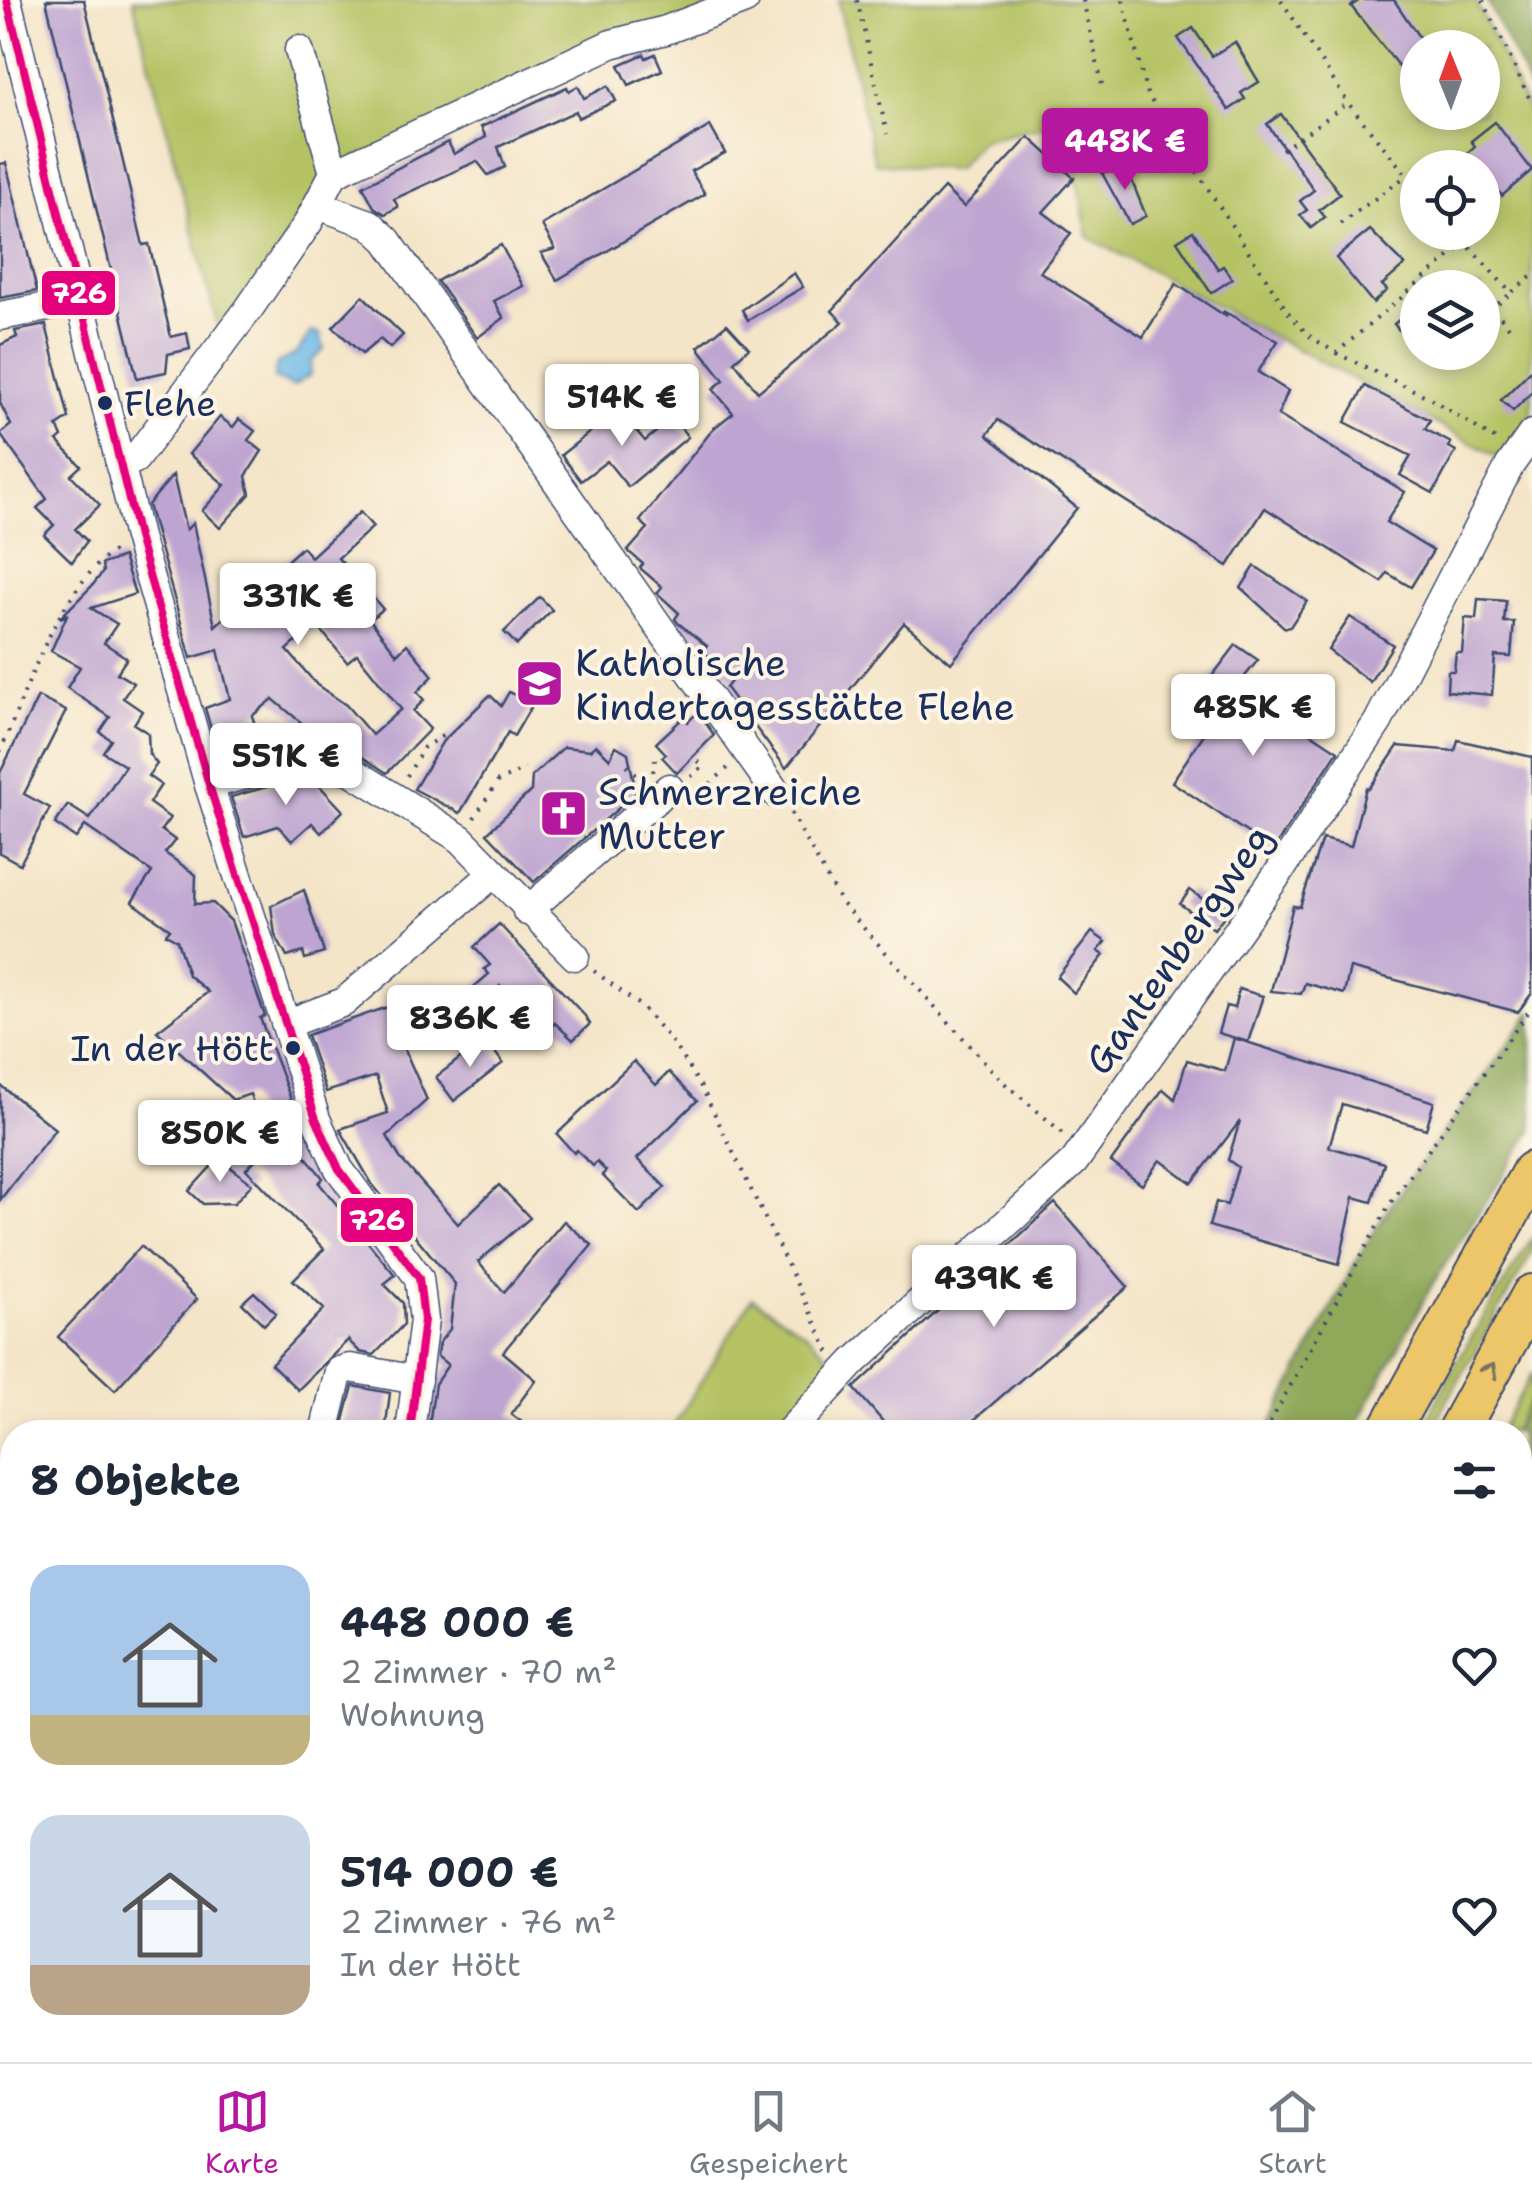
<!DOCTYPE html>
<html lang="de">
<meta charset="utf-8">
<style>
body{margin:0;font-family:"Shantell Sans",sans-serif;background:#f2f2f3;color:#1f2937;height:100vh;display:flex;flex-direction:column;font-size:38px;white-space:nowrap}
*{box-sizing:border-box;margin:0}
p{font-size:32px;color:#747a83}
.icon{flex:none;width:55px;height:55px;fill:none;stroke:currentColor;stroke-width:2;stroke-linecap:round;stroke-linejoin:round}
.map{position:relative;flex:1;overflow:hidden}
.sheet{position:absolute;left:0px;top:1420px;width:1532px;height:642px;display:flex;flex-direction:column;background:#fff;border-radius:40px 40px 0 0;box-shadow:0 5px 15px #0003}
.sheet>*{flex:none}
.needle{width:65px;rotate:359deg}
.controls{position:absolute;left:1400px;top:30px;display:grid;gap:20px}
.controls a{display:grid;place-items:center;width:100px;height:100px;border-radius:50%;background:#fff;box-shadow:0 5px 15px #0003;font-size:50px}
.price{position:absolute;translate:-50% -85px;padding:0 22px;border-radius:10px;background:#fff;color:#222;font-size:32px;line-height:65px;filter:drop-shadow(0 2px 5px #0008)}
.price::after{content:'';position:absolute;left:50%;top:60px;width:30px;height:22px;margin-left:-15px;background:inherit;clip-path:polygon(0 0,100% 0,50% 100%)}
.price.current{background:#b5179e;color:#fff}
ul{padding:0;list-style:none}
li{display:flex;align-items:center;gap:30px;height:250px;padding:0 30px}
li span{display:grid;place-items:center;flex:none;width:280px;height:200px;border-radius:30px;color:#555}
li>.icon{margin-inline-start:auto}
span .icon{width:120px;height:120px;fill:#fffc;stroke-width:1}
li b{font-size:42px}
h2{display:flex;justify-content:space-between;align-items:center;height:120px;padding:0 30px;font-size:42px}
.tab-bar{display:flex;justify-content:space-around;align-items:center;height:140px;border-top:2px solid #e0e1e3;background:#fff;font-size:28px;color:#747a83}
.tab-bar a{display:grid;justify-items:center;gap:5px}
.tab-bar .current{color:#b5179e}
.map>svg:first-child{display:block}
.green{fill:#b5c264;stroke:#687861;stroke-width:2.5;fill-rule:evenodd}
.forest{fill:#90a85a;stroke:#566c5c;stroke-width:2.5}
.water{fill:#6fbae8;stroke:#4574a3;stroke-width:2.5}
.building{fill:#bea5d1;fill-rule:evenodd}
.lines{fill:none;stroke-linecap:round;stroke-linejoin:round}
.minor-casing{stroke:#3c4a6e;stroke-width:31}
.highway-casing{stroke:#3c4a6e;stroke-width:44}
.path{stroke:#3c4a6e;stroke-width:4;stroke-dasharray:2.5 8;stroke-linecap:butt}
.minor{stroke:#fff;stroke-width:28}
.highway{stroke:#ecc669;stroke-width:40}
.bus-1-casing{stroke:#fcf5e5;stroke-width:15}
.bus-1{stroke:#e5007d;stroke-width:8}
.oneway{stroke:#797363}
.bus-dot{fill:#1b2f5e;stroke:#fcf5e5;stroke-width:4}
.labels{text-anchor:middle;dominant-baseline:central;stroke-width:8;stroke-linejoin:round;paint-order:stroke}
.bus-label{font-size:36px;fill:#1b2f5e;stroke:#fcf5e5;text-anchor:start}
.poi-label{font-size:38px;fill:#1b2f5e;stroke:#fcf5e5;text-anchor:start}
.street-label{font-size:38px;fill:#1b2f5e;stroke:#fcf5e5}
.line-badge{stroke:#fcf5e5;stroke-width:4}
.badge-label{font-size:28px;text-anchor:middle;font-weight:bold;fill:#fff}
</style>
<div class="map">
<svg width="1532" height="2062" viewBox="0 0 1532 2062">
<rect width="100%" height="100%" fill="#fcf5e5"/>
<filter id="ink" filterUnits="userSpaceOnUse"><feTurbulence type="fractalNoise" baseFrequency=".01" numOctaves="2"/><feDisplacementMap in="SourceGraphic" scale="20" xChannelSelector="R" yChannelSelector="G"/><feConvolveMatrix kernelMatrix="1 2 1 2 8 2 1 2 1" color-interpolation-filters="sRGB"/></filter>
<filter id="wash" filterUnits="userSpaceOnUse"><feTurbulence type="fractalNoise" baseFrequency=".0048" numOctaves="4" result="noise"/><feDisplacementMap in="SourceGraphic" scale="40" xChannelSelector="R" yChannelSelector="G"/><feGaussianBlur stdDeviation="2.25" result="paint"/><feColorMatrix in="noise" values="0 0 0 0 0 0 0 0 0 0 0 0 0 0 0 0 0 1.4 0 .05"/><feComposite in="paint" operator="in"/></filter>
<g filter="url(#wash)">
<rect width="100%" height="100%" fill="#f4e5c8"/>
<g class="green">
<path d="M133,0h609l-396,162 -126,173z"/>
<path d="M838,0h637l57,119v293l-28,48 -416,-223 -22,-116 -85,19 -25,29 -81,-6zM1418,48h64v64h-64zM1418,168h64v64h-64zM1418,288h64v64h-64z"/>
<path d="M1532,1238v14l-103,180h-8l37,-72z"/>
<path d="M752,1298l55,36 26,26 1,10 -48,62h-116z"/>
<path d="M1532,1374v22l-19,36h-14z"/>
<path d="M1532,2017v45h-175l18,-12h145v-32z"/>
</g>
<g class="forest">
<path d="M1487,0h45v93z"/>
<path d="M1532,1012v119l-99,152 -80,149h-86l84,-162 39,-64z"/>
<path d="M1532,1396v621l-12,1v-586h-7z"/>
</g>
<path class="water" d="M311,332l9,2 4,15 -13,13 -1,13 -17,11 -19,-7 3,-16 20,-10z"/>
<g id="blocks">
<g class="building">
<path d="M46,0h38l59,245 6,-1 22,93 16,-4 3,16 -22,5 -2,18 -29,6z"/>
<path d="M1360,0h34l23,34 4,6 -3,3v48l-67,-85z"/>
<path d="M1193,28l19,28 23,-14 24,40 -18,11 4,6 -16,11 -51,-72z"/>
<path d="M644,54l2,4 9,-4 7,16 -33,15 -10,-20z"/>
<path d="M578,86l6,12 24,-12 8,15 -38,17 -2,-7 -78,36 7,20 -17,8 -11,-14 -83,38 4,8 -13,7 -11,-7 -11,-21 85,-44 6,12 32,-17 -5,-10 86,-40 2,4z"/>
<path d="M1281,114l59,80 -21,16 6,7 -14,11 -11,-13 7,-5 -7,-9 14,-11 -47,-66z"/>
<path d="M1495,122l37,48 -30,26 -20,-28 -16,-14 9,-8 -4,-5z"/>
<path d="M710,126l15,27 -34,18 14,23 -148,86 -16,-27 14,-4 -13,-24z"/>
<path d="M1029,137l45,41 -31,34 28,21 -31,39 103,65 33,-53 51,33 -4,-6 55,30 -20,31 30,19 -10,24 127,77 -19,30 47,29 -22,36 -24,-14 -5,9 -117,-74 -37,58 -230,-146 -11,15 90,73 -126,155 -47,-40 -118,145 -60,-80 6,-8 -29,-29 4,-5 -29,-23 -3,-4 4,-6 -22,-20 5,-6 -22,-19 3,-4 -15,-13 20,-23 -8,-7 74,-93 19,-15 -20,-24 11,-9 -26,-33 29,-23 22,24 -15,13 24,31 85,-70 -11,-11 112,-123 20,19z"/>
<path d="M6,163l31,128 -37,7v-134z"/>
<path d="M1125,164l21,52 -16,8 -28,-51z"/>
<path d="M1370,230l35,35 -23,20 5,5 -14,13 -37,-45z"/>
<path d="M1193,231l25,38 5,-3 9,13 -21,14 -34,-52z"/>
<path d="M501,245l22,41 -29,15 10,17 -27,20 -40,-57z"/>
<path d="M794,273l9,14 -55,33 -6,-10z"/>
<path d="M363,296l40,39 -13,13 -10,-9 -18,15 -29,-27z"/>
<path d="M1418,305v27l-11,8 -13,-16z"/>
<path d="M46,325l23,93 -12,8 5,11 -5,4 24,25 -10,9 29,30 -25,24 12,12 -15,21 -28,-27 10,-10 -17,-17 10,-9 -47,-65 11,-9 -11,-22v-58l17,-8 -2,-6z"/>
<path d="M1532,369v23l-19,19 -12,-11z"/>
<path d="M1365,386l65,34 -5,9 26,14 -2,4 7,4 -23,42 -33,-18 11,-19 -66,-34z"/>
<path d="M618,410l27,31 28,-23 15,19 -60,50 -21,-26 -26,20 -20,-26z"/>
<path d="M220,417l13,10 6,-8 16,12 -7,9 14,11 -16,25 4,18 -30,34 -18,-17 23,-26 -36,-31z"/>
<path d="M173,475l13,55 7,-7 22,103 87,-79 9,10 49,-45 13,15 -35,31 45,51 -13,11 27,34 10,-10 26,32 -16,16 7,8 -11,11 17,18 -43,44 -28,-18 -26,-6 -60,-50 -21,17 12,35 -43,12 -16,-55 25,-9 -12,-49 -27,8 -43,-153zM316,624l31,38 10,-8 44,55 -29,26 -26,-30 -29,-20 -30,-35z"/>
<path d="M123,557l12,37 -44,14 26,16 -13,19 23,15 -10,15 16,10 -10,15 19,13 -8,13 14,9 1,21 8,10 -9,12 13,9 -12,18 21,15 -9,12 14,10 -10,13 31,22 -1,29 18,-1 18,18 34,95 -5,2 33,87 -13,4 10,28 33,41 -4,5 76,92 -11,9 19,19 1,21 -30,31 -14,-3 -12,-12 -50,50 -27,-26 53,-55 -31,-29 31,-31 -78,-80 22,-22 -18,-53 -17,6 -76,-69 51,-39 -20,-17 -11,-35 -11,-6 4,-5 -38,-27 20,-30 -67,-46 -9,12 -21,-14 13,-19 22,14 35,-53 -22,-14 8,-12 -11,-8 10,-15 -43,-29 13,-21 -29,-16 16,-36 -7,3 32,-32 11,-14 -1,-8z"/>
<path d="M1255,566l52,35 -17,26 -5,1 -44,-40z"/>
<path d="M540,597l12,13 -35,35 -13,-13z"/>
<path d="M1478,599l28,2 -2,21h10l-3,35 -16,-1 -3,39 -45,-4 1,-20h6l2,-18h6l3,-35 11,1z"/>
<path d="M1350,617l43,28 -23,37 -42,-32z"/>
<path d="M1236,645l22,15 -20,25 100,66 -65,99 -101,-68 52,-78 -21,-16z"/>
<path d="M509,692l23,13 -18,31 -6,-4 -48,81 -46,-24 29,-48 47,-46 11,11z"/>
<path d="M38,697l28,14 -42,83 26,14 -30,56 -20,-11v-80z"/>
<path d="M698,712l16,23 -37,38 -15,-16 4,-3 -10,-11 28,-26 4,5z"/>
<path d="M1458,740l74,17v236l-14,19 -168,-44 -6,26 -39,-11 -4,11 -30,-3 22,-85 7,1 22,-68 29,7 15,-58 3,1 29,-43 57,5z"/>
<path d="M596,745l14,14 6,-13 12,7 8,40 -102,89 -47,-49 44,-42 1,-15 32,-29 26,3z"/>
<path d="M298,778l17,3 28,30 -22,22 -9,-10 -20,18 -14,-15 -34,11 -13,-40z"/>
<path d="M304,890l20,63 -19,6 -2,-7 -16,5 -12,-22 -4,-29z"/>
<path d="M1190,890l35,25 -11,14 -34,-25z"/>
<path d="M499,924l86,92 5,8 -17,16 -18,-17 -11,10 -44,-47 -15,14 -11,-13 15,-13 -5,-5 6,-4 -16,-18z"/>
<path d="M1092,932l14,10 -8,9 6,4 -30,38 -17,-16z"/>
<path d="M1239,989l24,7 -15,46 -30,-9 8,-27 8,2z"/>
<path d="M396,1004l7,23 -5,8 29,65 -40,36 13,22 58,66 41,-39 31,33 -52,44 26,30 60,-71 28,24 -89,107 33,28 -25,34 12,9 -8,9h-87l7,-48 13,-19 -11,-9 2,-13 11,-14 5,-45 -83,-100 -32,-55 48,-16 -12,-37 -50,16 -19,-57z"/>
<path d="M1234,1038l200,64 -8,27 -84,-25 -13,43 55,16 -12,39 -18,-5 -15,67 -130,-38 7,-24 11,3 11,-38 -10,-7 12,-39 -48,62 -32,-23 -18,25 -31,-23 52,-73 12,10 12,-39 38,11z"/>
<path d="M485,1039l18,24 -49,38 -18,-24z"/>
<path d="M634,1061l22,24 13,-13 28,29 -60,58 28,28 -26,26 -37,-38 4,-4 -9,-9 -4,4 -16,-16 -3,3 -17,-19z"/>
<path d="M0,1085l55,44 -55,71z"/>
<path d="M219,1158l33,26 -18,19 -31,1 -14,-13z"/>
<path d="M1055,1203l73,84 -168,145h-68l-38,-44z"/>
<path d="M141,1246l56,53 -82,91 -57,-53z"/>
<path d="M254,1292l22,21 -12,12 -22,-22z"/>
<path d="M353,1386l37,7 -5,39h-44z"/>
</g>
</g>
</g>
<g filter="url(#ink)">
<use href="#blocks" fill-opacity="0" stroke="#3c4a6e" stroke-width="2.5"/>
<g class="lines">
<defs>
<g id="minor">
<path d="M7,0l131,537 71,248 107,334 23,50 80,109 5,42 -14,112"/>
<path d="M299,50l35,123"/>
<path d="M318,205l52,19 17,16 390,554"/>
<path d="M0,316l79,-15"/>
<path d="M120,466l15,-7 113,-149 60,-87 26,-50 277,-129 55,-14 79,-30"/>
<path d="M209,785l88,-25 53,10 111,69 114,117"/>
<path d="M527,911l142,-123"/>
<path d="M286,1024l58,-22 150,-129"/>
<path d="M326,1424l13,-53 11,-3 67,12"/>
<path d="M789,1432l65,-70 220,-200 208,-294 96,-146 132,-257 22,-31"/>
<path d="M0,1864l12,8"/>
<path d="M1520,1949l12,-8"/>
<path d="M219,2050l24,12"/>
<path d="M647,2050l5,12"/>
<path d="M1117,2062l11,-12"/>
</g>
<g id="highway">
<path d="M1388,1432l144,-260"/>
<path d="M1457,1432l75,-137"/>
<path d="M1210,2062l2,-12"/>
<path d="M1270,2062l2,-12"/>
</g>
</defs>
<use href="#minor" class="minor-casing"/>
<use href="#highway" class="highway-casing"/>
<g class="path">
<path d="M857,0l30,134"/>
<path d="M1083,0l19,84"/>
<path d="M1123,0l24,94 140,217 21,24 28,18 130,-110"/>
<path d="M1281,0l67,103 70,86"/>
<path d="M1483,0l49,104"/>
<path d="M1282,150l66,-47"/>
<path d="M1340,224l66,-48"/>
<path d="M1456,232l55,61 21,-17"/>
<path d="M1509,327l-16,-19 18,-15"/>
<path d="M1336,353l92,44 71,45"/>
<path d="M0,752c29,-65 55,-159 116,-203"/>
<path d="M627,765l15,14"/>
<path d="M653,772l3,-20"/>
<path d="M407,776l17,-29 20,-12"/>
<path d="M691,777l12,-11 -5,-5"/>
<path d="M687,805l43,-39"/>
<path d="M791,813l50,90 161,178 62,53"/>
<path d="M474,818l24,-37 27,-12"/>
<path d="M594,971l49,37 27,31 33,51 127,263"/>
<path d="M1265,1432l124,-227 143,-198"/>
<path d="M1520,1606l12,-46"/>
<path d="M1395,2050l3,12"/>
</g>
<use href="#minor" class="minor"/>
<use href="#highway" class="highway"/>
<defs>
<path id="bus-1" d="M7,0l131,537 71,248 107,334 23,50 80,109 5,42 -14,112"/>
</defs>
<use href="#bus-1" class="bus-1-casing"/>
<use href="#bus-1" class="bus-1"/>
</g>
<defs><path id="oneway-chevron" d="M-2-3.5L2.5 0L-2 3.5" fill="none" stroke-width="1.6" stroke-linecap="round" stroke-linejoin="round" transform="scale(2.5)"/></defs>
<use class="oneway" href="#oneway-chevron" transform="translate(1490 1370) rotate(-61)"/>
</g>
<defs>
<symbol id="school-square" viewBox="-11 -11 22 22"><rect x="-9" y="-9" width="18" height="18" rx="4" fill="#b5179e" stroke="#fcf5e5"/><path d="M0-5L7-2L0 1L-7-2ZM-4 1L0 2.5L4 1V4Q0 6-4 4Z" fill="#fff"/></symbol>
<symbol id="church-square" viewBox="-11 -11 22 22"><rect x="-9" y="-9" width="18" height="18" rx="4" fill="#b5179e" stroke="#fcf5e5"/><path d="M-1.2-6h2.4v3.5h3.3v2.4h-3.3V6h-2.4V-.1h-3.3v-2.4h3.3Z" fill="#fff"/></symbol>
</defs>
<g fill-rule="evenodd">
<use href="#school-square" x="512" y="656" width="55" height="55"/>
<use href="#church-square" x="536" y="786" width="55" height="55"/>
</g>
<g class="bus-dot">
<circle cx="105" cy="403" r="9"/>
<circle cx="293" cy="1048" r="9"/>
</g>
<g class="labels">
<g class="bus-label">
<text x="124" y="403">Flehe</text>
<text x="274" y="1048" text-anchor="end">In der Hött</text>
</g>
<g class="poi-label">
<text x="575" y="662">Katholische<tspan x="575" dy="44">Kindertagesstätte Flehe</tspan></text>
<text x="598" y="791">Schmerzreiche<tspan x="598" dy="44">Mutter</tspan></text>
</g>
<g class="street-label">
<text transform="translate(1178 949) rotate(-55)">Gantenbergweg</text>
</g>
</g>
<g class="line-badge">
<rect x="40" y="269" width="77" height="48" rx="10" fill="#e5007d"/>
<rect x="339" y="1196" width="76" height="48" rx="10" fill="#e5007d"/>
</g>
<g class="badge-label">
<text x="79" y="303">726</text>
<text x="377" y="1230">726</text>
</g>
</svg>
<div class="controls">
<a><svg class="needle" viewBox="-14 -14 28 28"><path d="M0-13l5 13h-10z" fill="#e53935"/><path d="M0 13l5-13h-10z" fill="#747a83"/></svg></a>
<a><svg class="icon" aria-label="locate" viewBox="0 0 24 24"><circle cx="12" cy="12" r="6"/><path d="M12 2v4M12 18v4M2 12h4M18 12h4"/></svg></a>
<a><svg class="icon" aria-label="layers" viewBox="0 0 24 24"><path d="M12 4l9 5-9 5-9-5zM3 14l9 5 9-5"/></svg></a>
</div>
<b class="price current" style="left:1125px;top:193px">448K €</b>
<b class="price" style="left:622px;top:449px">514K €</b>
<b class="price" style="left:298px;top:648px">331K €</b>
<b class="price" style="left:1253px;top:759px">485K €</b>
<b class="price" style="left:286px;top:808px">551K €</b>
<b class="price" style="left:470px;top:1070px">836K €</b>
<b class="price" style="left:220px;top:1185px">850K €</b>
<b class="price" style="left:994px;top:1330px">439K €</b>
<section class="sheet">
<h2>8 Objekte<svg class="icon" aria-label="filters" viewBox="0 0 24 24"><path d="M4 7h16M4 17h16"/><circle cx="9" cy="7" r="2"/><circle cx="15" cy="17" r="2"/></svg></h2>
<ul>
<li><span style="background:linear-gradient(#a9c7e8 75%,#c2b280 0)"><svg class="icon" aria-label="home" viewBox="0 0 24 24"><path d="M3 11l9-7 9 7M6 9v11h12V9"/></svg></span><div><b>448 000 €</b><p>2 Zimmer · 70 m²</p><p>Wohnung</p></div><svg class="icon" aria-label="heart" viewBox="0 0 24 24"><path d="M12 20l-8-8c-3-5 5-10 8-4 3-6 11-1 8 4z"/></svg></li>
<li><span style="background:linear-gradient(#c9d6e8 75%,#b9a48a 0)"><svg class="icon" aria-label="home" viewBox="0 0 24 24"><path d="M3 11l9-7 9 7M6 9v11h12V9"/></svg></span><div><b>514 000 €</b><p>2 Zimmer · 76 m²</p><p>In der Hött</p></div><svg class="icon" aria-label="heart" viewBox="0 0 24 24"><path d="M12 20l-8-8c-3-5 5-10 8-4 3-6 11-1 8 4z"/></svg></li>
</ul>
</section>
</div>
<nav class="tab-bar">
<a class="current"><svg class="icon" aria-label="map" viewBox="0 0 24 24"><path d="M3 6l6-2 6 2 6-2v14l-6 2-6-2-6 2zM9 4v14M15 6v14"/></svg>Karte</a>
<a><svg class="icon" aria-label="saved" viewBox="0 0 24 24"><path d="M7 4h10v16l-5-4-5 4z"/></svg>Gespeichert</a>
<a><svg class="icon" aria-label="home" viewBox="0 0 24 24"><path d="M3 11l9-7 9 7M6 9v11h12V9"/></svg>Start</a>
</nav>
